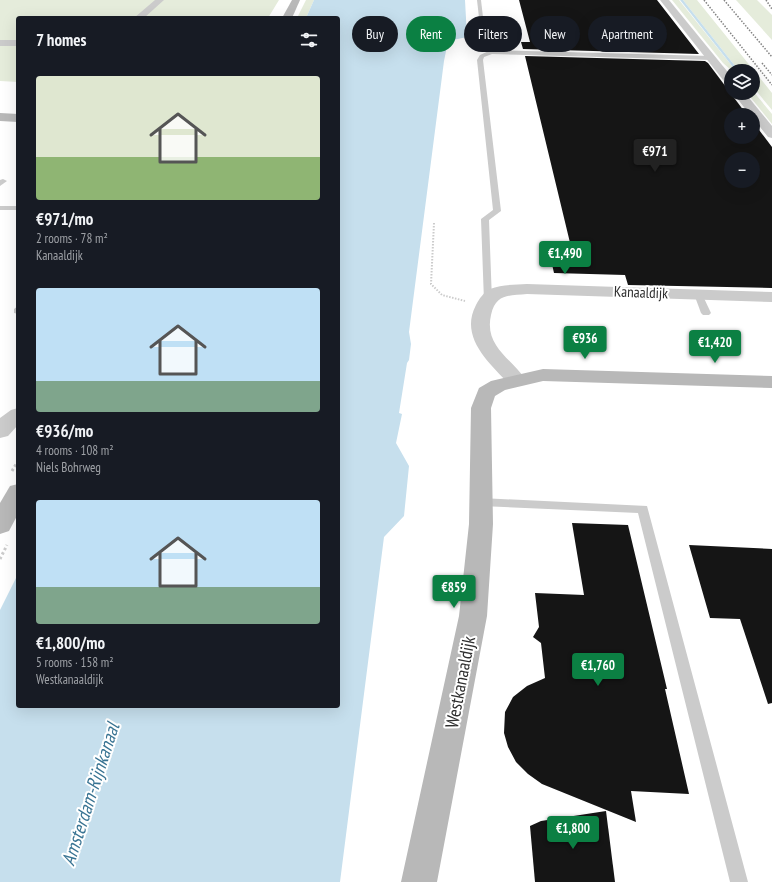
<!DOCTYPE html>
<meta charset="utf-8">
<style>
body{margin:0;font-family:"PT Sans Narrow",sans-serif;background:#20242c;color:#f1f3f6;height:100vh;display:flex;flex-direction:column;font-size:15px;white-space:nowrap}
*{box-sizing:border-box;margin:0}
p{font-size:13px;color:#9ea1a6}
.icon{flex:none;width:22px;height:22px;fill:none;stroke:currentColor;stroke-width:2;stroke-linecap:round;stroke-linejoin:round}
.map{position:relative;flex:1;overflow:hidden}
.panel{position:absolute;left:16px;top:16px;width:324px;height:692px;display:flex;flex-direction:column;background:#171b24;border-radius:4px;box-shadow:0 4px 16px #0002}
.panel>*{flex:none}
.guide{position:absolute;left:352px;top:16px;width:360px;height:36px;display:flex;gap:8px}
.controls{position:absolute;left:724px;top:64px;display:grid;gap:8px}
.controls a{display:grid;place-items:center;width:36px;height:36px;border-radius:50%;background:#171b24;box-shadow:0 4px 16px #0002;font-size:20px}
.price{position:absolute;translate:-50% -34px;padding:0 9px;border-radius:4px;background:#0b8043;color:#fff;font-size:13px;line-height:26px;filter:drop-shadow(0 1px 2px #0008)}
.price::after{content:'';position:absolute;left:50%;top:24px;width:12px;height:9px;margin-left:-6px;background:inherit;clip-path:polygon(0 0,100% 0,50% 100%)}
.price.active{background:#222;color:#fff}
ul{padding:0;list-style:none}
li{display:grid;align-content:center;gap:8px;height:212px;padding:0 20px}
li span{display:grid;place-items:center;height:124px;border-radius:4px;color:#555}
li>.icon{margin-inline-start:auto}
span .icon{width:72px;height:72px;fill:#fffc;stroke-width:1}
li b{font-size:17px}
h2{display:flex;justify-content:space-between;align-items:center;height:48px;padding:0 20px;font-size:17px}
.chip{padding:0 14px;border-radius:18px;background:#171b24;box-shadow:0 4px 16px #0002;font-size:14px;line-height:36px}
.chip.active{background:#0b8043;color:#fff}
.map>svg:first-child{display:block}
.green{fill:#e5ecdb}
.water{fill:#c6dfed}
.building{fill:#151515;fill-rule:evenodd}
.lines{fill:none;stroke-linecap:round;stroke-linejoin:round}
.path-far1{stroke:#cbcbcb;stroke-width:2;stroke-dasharray:1.5 1.5;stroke-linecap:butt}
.path{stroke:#cbcbcb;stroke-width:3;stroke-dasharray:2.5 2.5;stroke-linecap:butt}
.lane{fill:#cbcbcb;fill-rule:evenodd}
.street{fill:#cbcbcb;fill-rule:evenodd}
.secondary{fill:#b8b8b8;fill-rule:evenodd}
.rail{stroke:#838383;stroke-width:1.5;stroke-dasharray:1.5 1.5;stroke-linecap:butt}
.labels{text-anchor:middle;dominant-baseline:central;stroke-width:4;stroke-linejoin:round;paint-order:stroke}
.street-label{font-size:15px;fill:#2e2e2e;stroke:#fff}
.near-street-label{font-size:18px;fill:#2e2e2e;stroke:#fff}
.near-water-label{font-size:19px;font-style:italic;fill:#397493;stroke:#fff}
</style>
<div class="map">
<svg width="772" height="882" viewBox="0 0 772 882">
<rect width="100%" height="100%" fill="#fff"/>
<g class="green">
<path d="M0,0h279l-11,18h-250v64l-18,-1z"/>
<path d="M306,0h8l-8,18h-9z"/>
<path d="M672,0h7l57,71h-4l-9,-8z"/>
<path d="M683,0h14l75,93v17l-19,-23v-16h-14z"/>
<path d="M736,0h21l15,15v25z"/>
<path d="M753,91l19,23v10l-25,-31h6z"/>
</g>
<g class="water">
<path d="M314,0h151l2,37 -19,4 -4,20 -35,271 2,12 -2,16 -2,3 -8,50 3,1 -6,29 13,23 -5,50 -20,21 -44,345h-340v-272l18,-36v132h320v-688h-32z"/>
<path d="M680,0h3l56,71h-3z"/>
</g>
<g class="building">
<path d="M519,0h138l42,54 -176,-5 -2,-7h9z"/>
<path d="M525,56l180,5 3,2 39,52h-16v22h22v-15l19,25v141l-144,-3 -3,-10 -71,-2 -5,-22h23zM731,159h22v22h-22z"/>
<path d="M572,523l56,2 39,164h-2l24,105 -58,-3 5,31 -94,-38 -14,-10 -12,-12 -8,-15 -4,-14 1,-21 8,-15 14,-11 18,-8 -4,-35 -8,-6 6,-10 -4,-34 49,2z"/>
<path d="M689,545l83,4v154l-4,1 -28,-85 -30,-1z"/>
<path d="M606,811l9,71h-80l-5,-56 11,-5z"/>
</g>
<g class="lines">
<path class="path-far1" d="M434,223l-3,61 11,11 23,6"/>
<g class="path">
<path d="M12,471l6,-10"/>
<path d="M0,559l7,-14"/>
</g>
<g class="lane">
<path d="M477,0h4l5,43 8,4h8v2h-11l-9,-5z"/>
<path d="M491,50l220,6 3,2 -3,2 -219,-6 -8,3 -1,3 18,151 -12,9 3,81 -4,3 -4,-3 -3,-82 12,-9 -16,-150 3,-5z"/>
<path d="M3,179l4,2 -7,5v-6z"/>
<rect x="0" y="206" width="18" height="4"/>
<path d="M698,291l4,3 9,19 -2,2h-6l-2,-2 -7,-19z"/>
<path d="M18,306v8l-4,-1v-4z"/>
<path d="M481,498l166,8 101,376h-18l-92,-369 -157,-7 -4,-1 -2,-3 2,-3z"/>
</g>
<g class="street">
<path d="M155,0h9l-20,18h-10z"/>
<path d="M660,0h9l62,76v10l-4,-1z"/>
<rect x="0" y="40" width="18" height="6"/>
<path d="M733,93h12l27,33v12l-4,-1 -15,-19v-3h-3z"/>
<path d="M527,284l245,8v10l-245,-8c-18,2 -31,-1 -36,21 -7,31 20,43 35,65l-3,4 -7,2 -7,-2c-20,-21 -50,-47 -33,-79 3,-6 8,-13 14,-16 12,-5 25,-4 37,-5z"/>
<path d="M18,408v17l-10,11 -8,2v-20l11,-8z"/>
</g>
<g class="secondary">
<path d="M292,0h8l-8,18h-10z"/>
<path d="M0,113l18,1v8l-18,-1z"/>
<path d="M543,369l229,7v12l-229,-7 -38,9 -10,6 -4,12 2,116 -6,92 -50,266h-36l58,-266 10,-92 2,-116 8,-20 12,-7z"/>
<path d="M18,484v30l-9,17 -9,3v-31l10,-17z"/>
</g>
<g class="rail">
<path d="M704,0l68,85"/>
<path d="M724,0l48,57"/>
<path d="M766,0l6,9"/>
<path d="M762,63l10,12"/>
</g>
</g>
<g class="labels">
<g class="street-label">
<text transform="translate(641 292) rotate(2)">Kanaaldijk</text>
</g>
<g class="near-street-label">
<text transform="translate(460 682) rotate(-79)">Westkanaaldijk</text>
</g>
<g class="near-water-label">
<text transform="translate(90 794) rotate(-72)">Amsterdam-Rijnkanaal</text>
</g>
</g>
</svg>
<div class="controls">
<a><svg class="icon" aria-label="layers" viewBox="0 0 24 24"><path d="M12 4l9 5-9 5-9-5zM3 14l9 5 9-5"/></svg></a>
<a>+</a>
<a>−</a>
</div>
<b class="price active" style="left:655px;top:173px">€971</b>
<b class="price" style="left:565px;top:275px">€1,490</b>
<b class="price" style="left:585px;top:360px">€936</b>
<b class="price" style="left:715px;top:364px">€1,420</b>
<b class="price" style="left:454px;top:609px">€859</b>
<b class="price" style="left:598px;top:687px">€1,760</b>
<b class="price" style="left:573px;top:850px">€1,800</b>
<div class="guide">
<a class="chip">Buy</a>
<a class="chip active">Rent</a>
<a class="chip">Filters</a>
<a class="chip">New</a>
<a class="chip">Apartment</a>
</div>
<section class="panel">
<h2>7 homes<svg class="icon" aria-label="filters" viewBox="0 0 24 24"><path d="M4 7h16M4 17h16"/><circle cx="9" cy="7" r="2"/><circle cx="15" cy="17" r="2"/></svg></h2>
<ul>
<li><span style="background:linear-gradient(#dfe7d0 65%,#8fb573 0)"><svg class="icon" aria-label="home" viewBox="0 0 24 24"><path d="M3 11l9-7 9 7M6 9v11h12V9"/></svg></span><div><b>€971/mo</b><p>2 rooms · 78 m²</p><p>Kanaaldijk</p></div></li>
<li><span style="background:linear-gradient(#bfe0f5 75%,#7fa58c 0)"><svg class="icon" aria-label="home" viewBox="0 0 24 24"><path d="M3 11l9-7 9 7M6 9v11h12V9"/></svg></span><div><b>€936/mo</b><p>4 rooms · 108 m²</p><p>Niels Bohrweg</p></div></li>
<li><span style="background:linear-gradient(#bfe0f5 70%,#7fa58c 0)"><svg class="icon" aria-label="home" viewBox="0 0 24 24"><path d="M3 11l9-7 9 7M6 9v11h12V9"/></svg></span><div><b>€1,800/mo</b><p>5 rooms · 158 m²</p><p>Westkanaaldijk</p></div></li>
</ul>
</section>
</div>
